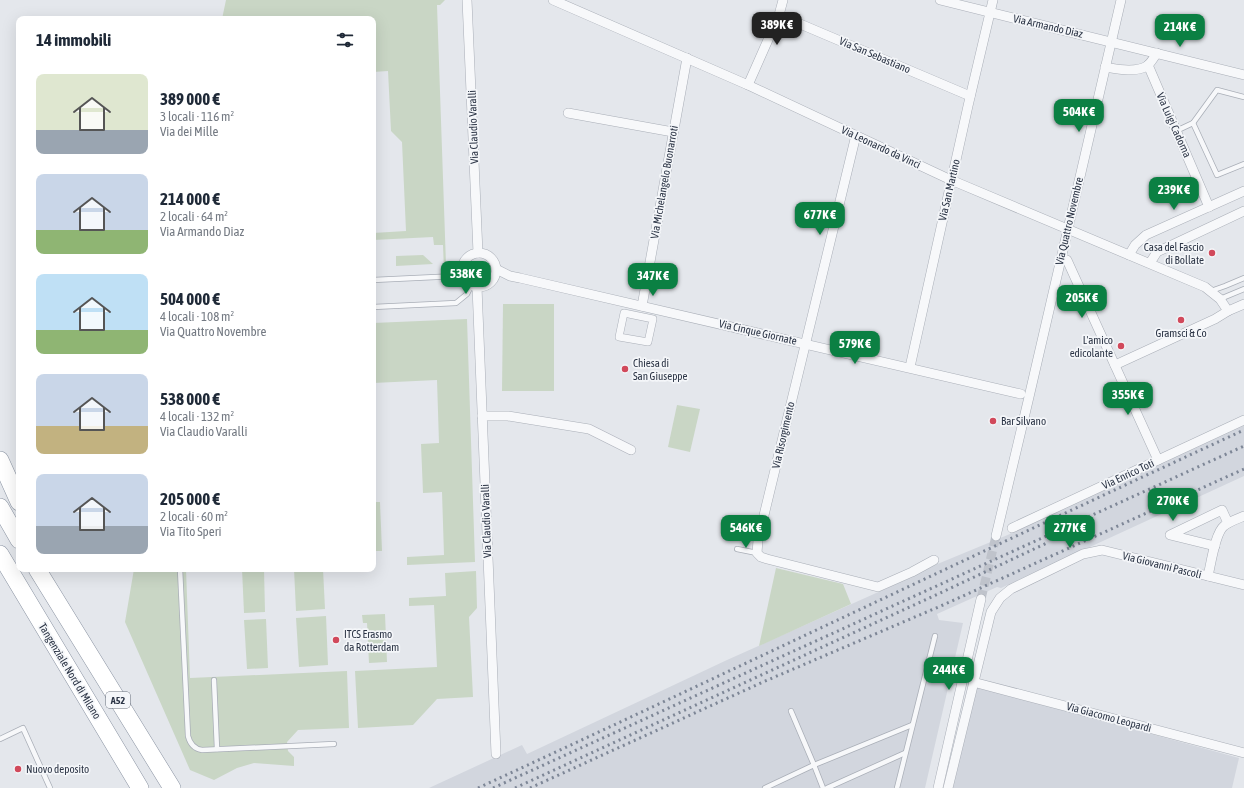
<!DOCTYPE html>
<html lang="it">
<meta charset="utf-8">
<style>
body{margin:0;font-family:"Asap Condensed",sans-serif;background:#f6f6f7;color:#1f2937;height:100vh;display:flex;flex-direction:column;font-size:15px;white-space:nowrap}
*{box-sizing:border-box;margin:0}
p{font-size:13px;color:#747a83}
.icon{flex:none;width:22px;height:22px;fill:none;stroke:currentColor;stroke-width:2;stroke-linecap:round;stroke-linejoin:round}
.map{position:relative;flex:1;overflow:hidden}
.details{position:absolute;left:16px;top:16px;width:360px;height:556px;display:flex;flex-direction:column;background:#fff;border-radius:8px;box-shadow:0 4px 16px #0002}
.details>*{flex:none}
.price{position:absolute;translate:-50% -34px;padding:0 9px;border-radius:8px;background:#0b8043;color:#fff;font-size:13px;line-height:26px;filter:drop-shadow(0 1px 2px #0008)}
.price::after{content:'';position:absolute;left:50%;top:24px;width:12px;height:9px;margin-left:-6px;background:inherit;clip-path:polygon(0 0,100% 0,50% 100%)}
.price.on{background:#222;color:#fff}
ul{padding:0;list-style:none}
li{display:flex;align-items:center;gap:12px;height:100px;padding:0 20px}
li span{display:grid;place-items:center;flex:none;width:112px;height:80px;border-radius:8px;color:#555}
li>.icon{margin-inline-start:auto}
span .icon{width:48px;height:48px;fill:#fffc;stroke-width:1}
li b{font-size:17px}
h2{display:flex;justify-content:space-between;align-items:center;height:48px;padding:0 20px;font-size:17px}
.map>svg:first-child{display:block}
.built{fill:#d2d6de}
.green{fill:#c9d6c5}
.lines{fill:none;stroke-linecap:round;stroke-linejoin:round}
.minor-tunnel{stroke:#bfc3cb;stroke-width:9;stroke-dasharray:9 4.5;stroke-linecap:butt}
.service-casing{stroke:#a9aeb7;stroke-width:6}
.pedestrian-casing{stroke:#a9aeb7;stroke-width:8}
.minor-casing{stroke:#a9aeb7;stroke-width:10}
.motorway-casing{stroke:#8b94a3;stroke-width:18}
.service{stroke:#f7f8fa;stroke-width:4.5}
.pedestrian{stroke:#f7f8fa;stroke-width:7}
.minor{stroke:#f7f8fa;stroke-width:9}
.motorway{stroke:#fff;stroke-width:17}
.rail{stroke:#7d8696;stroke-width:3;stroke-dasharray:2 4;stroke-linecap:butt}
.poi-dot{fill:#d1495b;stroke:#f4f6f9;stroke-width:1.5}
.labels{text-anchor:middle;dominant-baseline:central;stroke-width:3.5;stroke-linejoin:round;paint-order:stroke}
.shield{fill:#f4f6f9;stroke:#676e7b;stroke-width:1}
.shield-label{font-size:10px;font-weight:bold;fill:#2b3445}
.street-label{font-size:11px;fill:#2b3445;stroke:#f4f6f9}
.poi-label{font-size:11px;fill:#2b3445;stroke:#f4f6f9;text-anchor:start}
</style>
<div class="map">
<svg width="1244" height="788" viewBox="0 0 1244 788">
<rect width="100%" height="100%" fill="#e4e7ec"/>
<g class="built">
<path d="M1244,423v53l-243,112 -4,-1 -60,27 2,6 24,3 -38,165h-496l93,-43 5,9 200,-94 187,-84 21,-11 75,-31 3,-5z"/>
<path d="M969,684l270,74 -7,30h-287z"/>
</g>
<g class="green">
<path d="M226,0h219l-5,5h-3l9,260 5,4v3h-7l-1,-27h-9l-1,-8 -60,3v-7l33,-2 -4,-89 -11,-11 -3,-60 -15,1v-53h-151z"/>
<path d="M423,255l10,9 -37,2v-10z"/>
<path d="M503,304h51v87h-52z"/>
<path d="M467,319l8,243 -68,3v-8l37,-2 -2,-63 -19,1 -2,-49 18,-1 -2,-63 -64,3v-60z"/>
<path d="M677,405l23,4 -10,43 -22,-5z"/>
<path d="M373,502h7l2,49h-9z"/>
<path d="M776,568l67,16 8,20 -92,42z"/>
<path d="M134,569h52l4,109 157,-7 2,57 -51,2 -11,12 1,9 6,6v9l-40,-3 -17,5 -23,12 -24,-10 -65,-148z"/>
<path d="M242,569h22l1,43 -21,1z"/>
<path d="M294,569h29l2,40 -29,2z"/>
<path d="M476,571l1,37 -8,9 4,80 -36,2 -24,26 -55,3 -3,-57 82,-4 -3,-62 -25,1v-8l37,-2 -1,-23z"/>
<path d="M385,614l2,48 -18,1 -2,-40h-4l-1,-8z"/>
<path d="M326,616l2,49 -29,2 -3,-49z"/>
<path d="M266,619l2,49 -21,1 -3,-49z"/>
</g>
<g class="lines">
<path class="minor-tunnel" d="M981,599l15,-63"/>
<defs>
<g id="service">
<path d="M1193,123l24,52 27,-11"/>
<path d="M1176,131l17,-8 24,-33 27,7"/>
<path d="M373,280l84,-4 5,-1"/>
<path d="M1211,291l14,-5 19,-8"/>
<path d="M1220,299l24,-10"/>
<path d="M373,307l83,-4 11,-9 4,-8"/>
<path d="M737,549l20,4"/>
<path d="M180,569l8,167c2,8 7,13 14,14l132,-6"/>
<path d="M214,680l3,69"/>
<path d="M0,739l23,-11 27,60"/>
<path d="M765,788l49,-23 -23,-54"/>
<path d="M823,788l-9,-23 98,-40"/>
<path d="M827,788l78,-35"/>
<path d="M897,788l38,-152"/>
</g>
<path id="pedestrian" d="M624,313l29,6 -5,23 -29,-5z"/>
<g id="minor">
<path d="M467,0l11,253"/>
<path d="M553,0l195,85 203,95 254,107 15,12 8,12 16,-7"/>
<path d="M940,0l304,75"/>
<path d="M779,15l191,81"/>
<path d="M1148,65l61,142"/>
<path d="M1105,67c12,2 30,6 42,-1 4,-3 7,-9 10,-13"/>
<path d="M748,85l31,-70 4,-15"/>
<path d="M568,113l105,19"/>
<path d="M856,135l-98,405 -1,13 4,4 6,2 111,28 34,-15 22,-12"/>
<circle cx="479" cy="270" r="17"/>
<path d="M1129,255l6,-10 11,-10 98,-44"/>
<path d="M1061,258l6,2 91,200"/>
<path d="M1150,263l7,-11 87,-41"/>
<path d="M496,269l14,7 10,2c168,38 335,76 501,116"/>
<path d="M477,287l19,467"/>
<path d="M642,306l45,-248"/>
<path d="M1115,365l100,-46 13,-8"/>
<path d="M910,367l58,-261 25,-106"/>
<path d="M482,416h26l81,13 42,21"/>
<path d="M1012,528l232,-108"/>
<path d="M996,536l33,-139 92,-397"/>
<path d="M1215,546l-45,-11 52,-25 6,13"/>
<path d="M1208,576c3,-12 7,-43 16,-50 6,-5 14,-7 20,-10"/>
<path d="M973,682l271,71"/>
<path d="M938,788l43,-189"/>
<path d="M948,788l43,-176 9,-14 11,-9 72,-35 19,-4 142,35"/>
</g>
<g id="motorway">
<path d="M0,460l19,42"/>
<path d="M0,507l19,33"/>
<path d="M0,554l140,234"/>
<path d="M37,569l135,219"/>
</g>
</defs>
<use href="#service" class="service-casing"/>
<use href="#pedestrian" class="pedestrian-casing"/>
<use href="#minor" class="minor-casing"/>
<use href="#motorway" class="motorway-casing"/>
<use href="#service" class="service"/>
<use href="#pedestrian" class="pedestrian"/>
<use href="#minor" class="minor"/>
<use href="#motorway" class="motorway"/>
<g class="rail">
<path d="M478,788c256,-118 510,-240 766,-358"/>
<path d="M493,788l751,-342"/>
<path d="M515,788l423,-194 111,-52"/>
<path d="M530,788l233,-106 180,-77 301,-136"/>
</g>
</g>
<g class="poi-dot">
<circle cx="1212" cy="253" r="4"/>
<circle cx="1181" cy="320" r="4"/>
<circle cx="1121" cy="346" r="4"/>
<circle cx="625" cy="369" r="4"/>
<circle cx="993" cy="421" r="4"/>
<circle cx="336" cy="640" r="4"/>
<circle cx="18" cy="769" r="4"/>
</g>
<g class="labels">
<rect class="shield" x="106" y="692" width="24" height="16" rx="3"/>
<g class="shield-label">
<text x="118" y="700">A52</text>
</g>
<g class="street-label">
<text transform="translate(1048 26) rotate(13)">Via Armando Diaz</text>
<text transform="translate(875 55) rotate(23)">Via San Sebastiano</text>
<text transform="translate(1174 125) rotate(66)">Via Luigi Cadorna</text>
<text transform="translate(473 127) rotate(-92)">Via Claudio Varalli</text>
<text transform="translate(881 147) rotate(25)">Via Leonardo da Vinci</text>
<text transform="translate(664 182) rotate(-80)">Via Michelangelo Buonarroti</text>
<text transform="translate(949 190) rotate(-77)">Via San Martino</text>
<text transform="translate(1069 221) rotate(-77)">Via Quattro Novembre</text>
<text transform="translate(758 332) rotate(13)">Via Cinque Giornate</text>
<text transform="translate(783 435) rotate(-77)">Via Risorgimento</text>
<text transform="translate(1128 474) rotate(-25)">Via Enrico Toti</text>
<text transform="translate(486 521) rotate(-92)">Via Claudio Varalli</text>
<text transform="translate(1162 565) rotate(14)">Via Giovanni Pascoli</text>
<text transform="translate(70 671) rotate(59)">Tangenziale Nord di Milano</text>
<text transform="translate(1109 717) rotate(15)">Via Giacomo Leopardi</text>
</g>
<g class="poi-label">
<text x="1204" y="247" text-anchor="end">Casa del Fascio<tspan x="1204" dy="13">di Bollate</tspan></text>
<text x="1181" y="333" text-anchor="middle">Gramsci &amp; Co</text>
<text x="1113" y="340" text-anchor="end">L'amico<tspan x="1113" dy="13">edicolante</tspan></text>
<text x="633" y="363">Chiesa di<tspan x="633" dy="13">San Giuseppe</tspan></text>
<text x="1001" y="421">Bar Silvano</text>
<text x="344" y="634">ITCS Erasmo<tspan x="344" dy="13">da Rotterdam</tspan></text>
<text x="26" y="769">Nuovo deposito</text>
</g>
</g>
</svg>
<b class="price on" style="left:777px;top:46px">389K €</b>
<b class="price" style="left:1180px;top:48px">214K €</b>
<b class="price" style="left:1079px;top:133px">504K €</b>
<b class="price" style="left:1174px;top:211px">239K €</b>
<b class="price" style="left:820px;top:236px">677K €</b>
<b class="price" style="left:466px;top:295px">538K €</b>
<b class="price" style="left:653px;top:297px">347K €</b>
<b class="price" style="left:1082px;top:319px">205K €</b>
<b class="price" style="left:855px;top:365px">579K €</b>
<b class="price" style="left:1128px;top:416px">355K €</b>
<b class="price" style="left:1173px;top:522px">270K €</b>
<b class="price" style="left:746px;top:549px">546K €</b>
<b class="price" style="left:1070px;top:549px">277K €</b>
<b class="price" style="left:949px;top:691px">244K €</b>
<section class="details">
<h2>14 immobili<svg class="icon" aria-label="filters" viewBox="0 0 24 24"><path d="M4 7h16M4 17h16"/><circle cx="9" cy="7" r="2"/><circle cx="15" cy="17" r="2"/></svg></h2>
<ul>
<li><span style="background:linear-gradient(#dfe7d0 70%,#9aa5b1 0)"><svg class="icon" aria-label="home" viewBox="0 0 24 24"><path d="M3 11l9-7 9 7M6 9v11h12V9"/></svg></span><div><b>389 000 €</b><p>3 locali · 116 m²</p><p>Via dei Mille</p></div></li>
<li><span style="background:linear-gradient(#c9d6e8 70%,#8fb573 0)"><svg class="icon" aria-label="home" viewBox="0 0 24 24"><path d="M3 11l9-7 9 7M6 9v11h12V9"/></svg></span><div><b>214 000 €</b><p>2 locali · 64 m²</p><p>Via Armando Diaz</p></div></li>
<li><span style="background:linear-gradient(#bfe0f5 70%,#8fb573 0)"><svg class="icon" aria-label="home" viewBox="0 0 24 24"><path d="M3 11l9-7 9 7M6 9v11h12V9"/></svg></span><div><b>504 000 €</b><p>4 locali · 108 m²</p><p>Via Quattro Novembre</p></div></li>
<li><span style="background:linear-gradient(#c9d6e8 65%,#c2b280 0)"><svg class="icon" aria-label="home" viewBox="0 0 24 24"><path d="M3 11l9-7 9 7M6 9v11h12V9"/></svg></span><div><b>538 000 €</b><p>4 locali · 132 m²</p><p>Via Claudio Varalli</p></div></li>
<li><span style="background:linear-gradient(#c9d6e8 65%,#9aa5b1 0)"><svg class="icon" aria-label="home" viewBox="0 0 24 24"><path d="M3 11l9-7 9 7M6 9v11h12V9"/></svg></span><div><b>205 000 €</b><p>2 locali · 60 m²</p><p>Via Tito Speri</p></div></li>
</ul>
</section>
</div>
